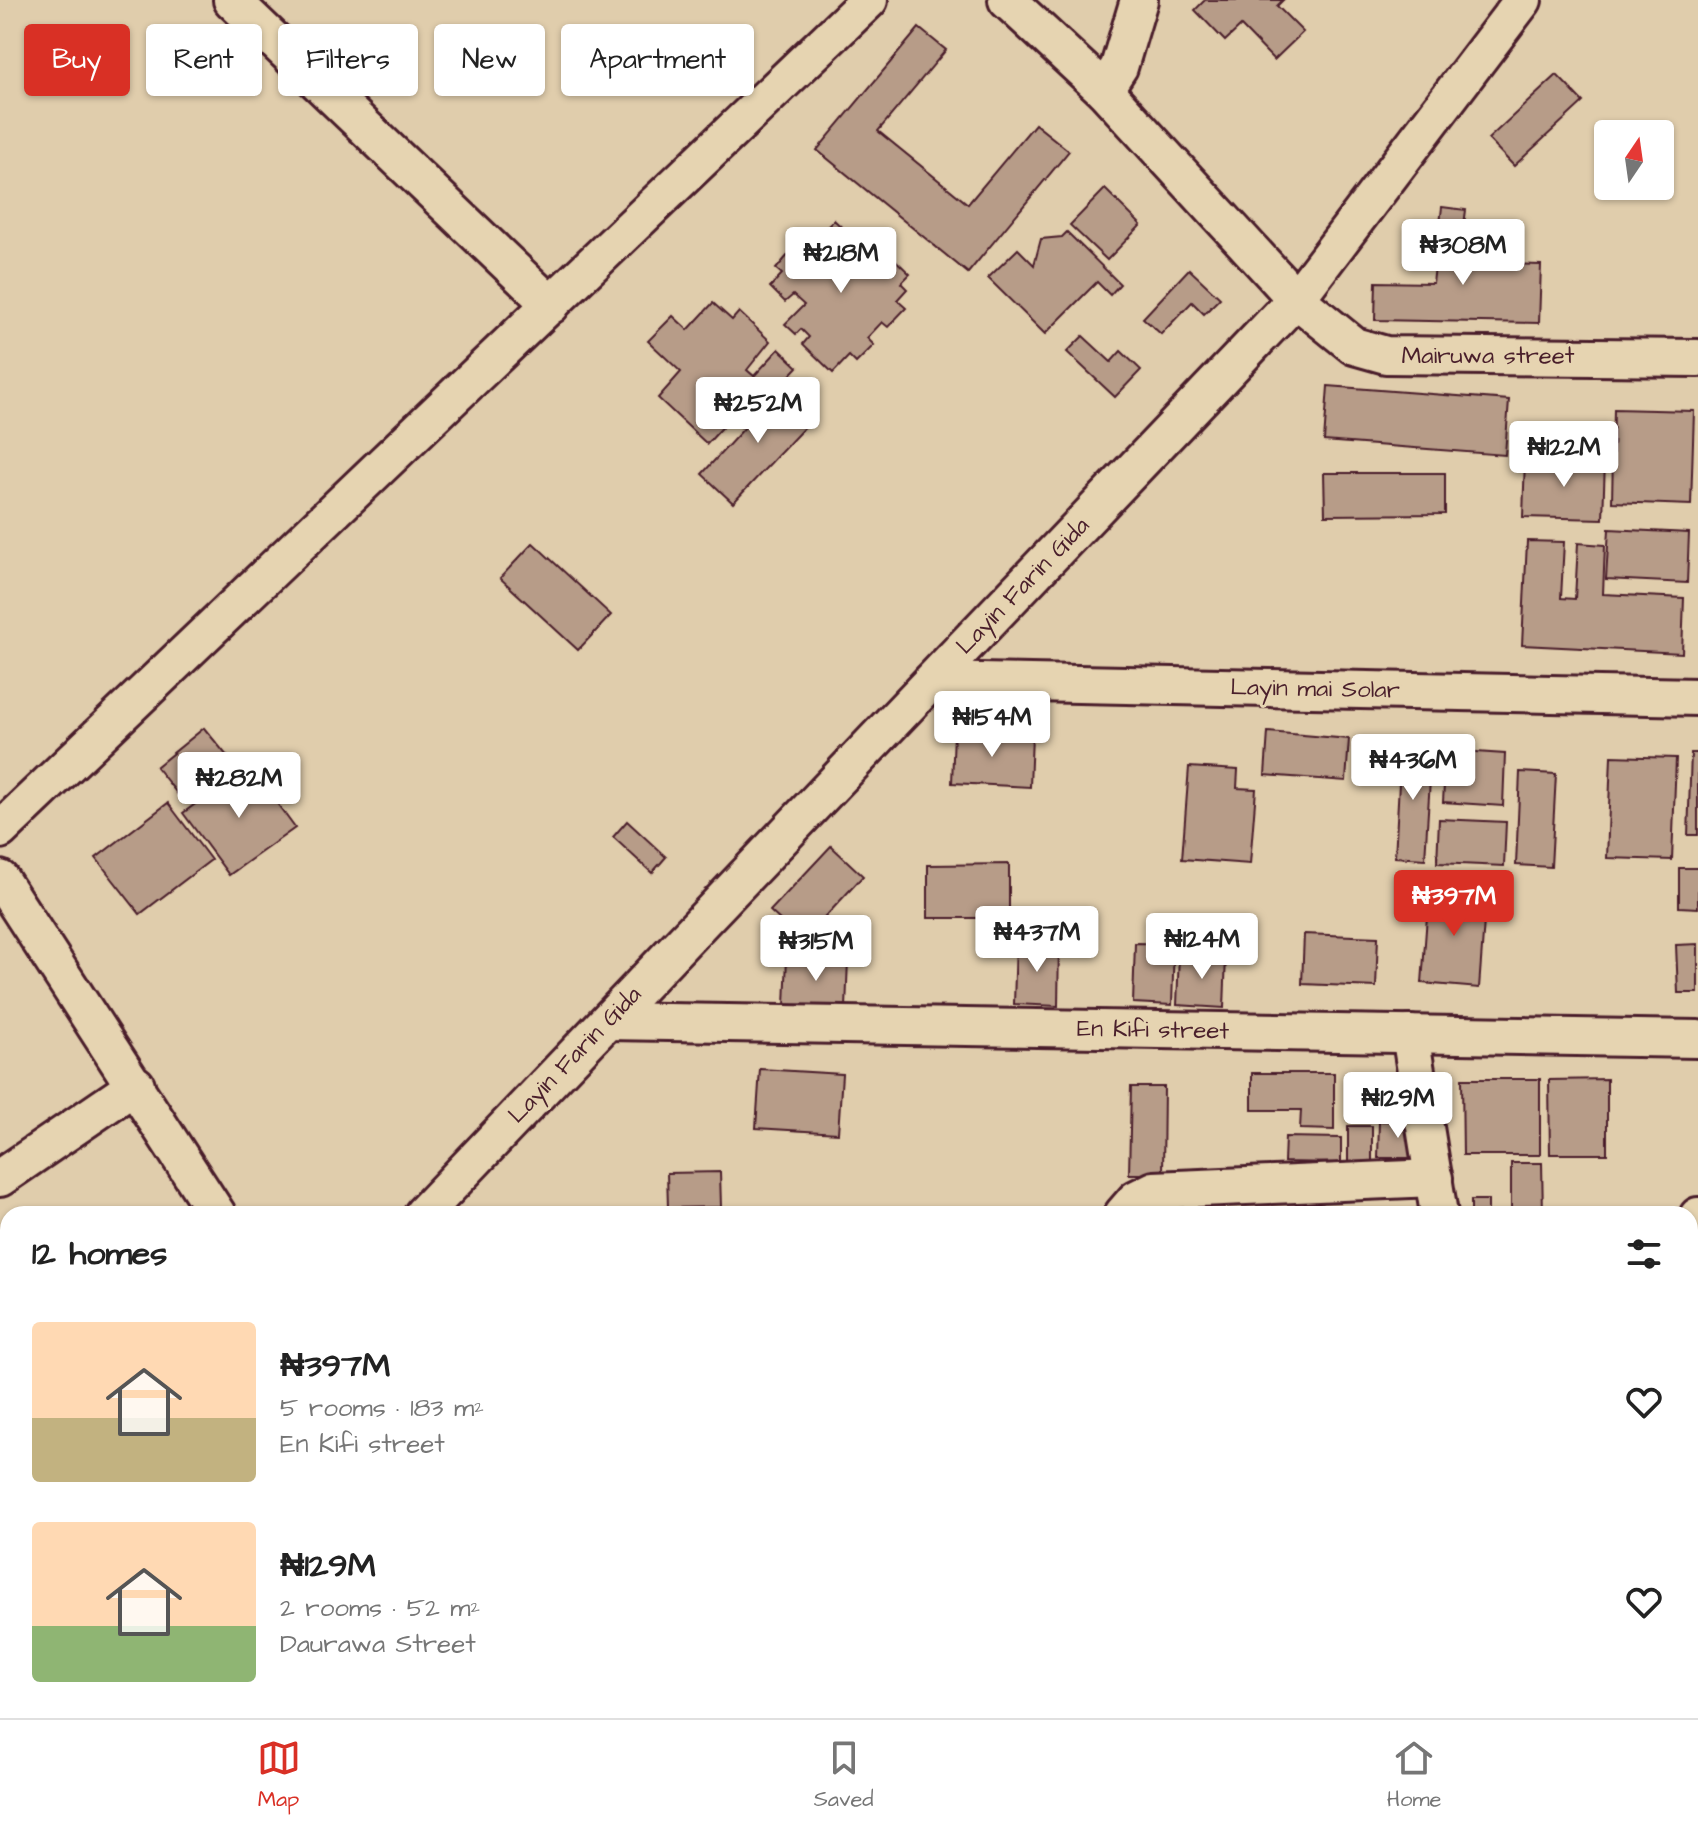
<!DOCTYPE html>
<meta charset="utf-8">
<style>
body{margin:0;font-family:"Architects Daughter",sans-serif;background:#f2f2f2;color:#222;height:100vh;display:flex;flex-direction:column;font-size:30px;white-space:nowrap}
*{box-sizing:border-box;margin:0}
p{font-size:26px;color:#767676}
.icon{flex:none;width:44px;height:44px;fill:none;stroke:currentColor;stroke-width:2;stroke-linecap:round;stroke-linejoin:round}
.map{position:relative;flex:1;overflow:hidden}
.sheet{position:absolute;left:0px;top:1206px;width:1698px;height:512px;display:flex;flex-direction:column;background:#fff;border-radius:24px 24px 0 0;box-shadow:0 2px 6px #0004}
.sheet>*{flex:none}
.banner{position:absolute;left:24px;top:24px;width:800px;height:72px;display:flex;gap:16px}
.needle{width:52px;rotate:13deg}
.buttons{position:absolute;left:1594px;top:120px;display:grid;gap:16px}
.buttons a{display:grid;place-items:center;width:80px;height:80px;border-radius:8px;background:#fff;box-shadow:0 2px 6px #0004;font-size:40px}
.price{position:absolute;translate:-50% -68px;padding:0 18px;border-radius:8px;background:#fff;color:#222;font-size:26px;line-height:52px;filter:drop-shadow(0 2px 4px #0008)}
.price::after{content:'';position:absolute;left:50%;top:48px;width:24px;height:18px;margin-left:-12px;background:inherit;clip-path:polygon(0 0,100% 0,50% 100%)}
.price.selected{background:#d93025;color:#fff}
ul{padding:0;list-style:none}
li{display:flex;align-items:center;gap:24px;height:200px;padding:0 32px}
li span{display:grid;place-items:center;flex:none;width:224px;height:160px;border-radius:8px;color:#555}
li>.icon{margin-inline-start:auto}
span .icon{width:96px;height:96px;fill:#fffc;stroke-width:1}
li b{font-size:34px}
h2{display:flex;justify-content:space-between;align-items:center;height:96px;padding:0 32px;font-size:34px}
.tag{padding:0 28px;border-radius:8px;background:#fff;box-shadow:0 2px 6px #0004;font-size:28px;line-height:72px}
.tag.selected{background:#d93025;color:#fff}
.menu{display:flex;justify-content:space-around;align-items:center;height:112px;border-top:2px solid #e0e0e0;background:#fff;font-size:22px;color:#767676}
.menu a{display:grid;justify-items:center;gap:4px}
.menu .selected{color:#d93025}
.map>svg:first-child{display:block}
.building{fill:#b79c88;stroke:#4a1f2b;stroke-width:2}
.lines{fill:none;stroke-linecap:round;stroke-linejoin:round}
.minor-casing{stroke:#4a1f2b;stroke-width:42}
.minor{stroke:#e6d4b1;stroke-width:36}
.labels{text-anchor:middle;dominant-baseline:central;stroke-width:6;stroke-linejoin:round;paint-order:stroke}
.street-label{font-size:24px;fill:#4a1f2b;stroke:#e6d4b1}
</style>
<div class="map">
<svg width="1698" height="1718" viewBox="0 0 1698 1718">
<rect width="100%" height="100%" fill="#e0cdac"/>
<filter id="ink" filterUnits="userSpaceOnUse"><feTurbulence type="fractalNoise" baseFrequency=".0125" numOctaves="2"/><feDisplacementMap in="SourceGraphic" scale="16" xChannelSelector="R" yChannelSelector="G"/><feConvolveMatrix kernelMatrix="1 2 1 2 8 2 1 2 1" color-interpolation-filters="sRGB"/></filter>
<g filter="url(#ink)">
<g class="building">
<path d="M1205,0h78l-6,6 26,26 -29,28 -33,-34 -16,15 -30,-31z"/>
<path d="M919,28l27,22 -68,81 90,73 67,-80 34,27 -101,122 -151,-123z"/>
<path d="M1557,75l26,27 -69,64 -26,-27z"/>
<path d="M1105,189l36,36 -34,35 -37,-35z"/>
<path d="M1442,207l24,3 -7,53 82,2 -2,58 -164,-3 1,-38 57,1z"/>
<path d="M834,220l45,42 9,-9 22,21 -9,9 6,6 -10,11 9,8 -18,19 -6,-5 -15,16 7,7 -18,18 -7,-7 -16,17 -30,-29 6,-7 -8,-8 -5,5 -11,-10 19,-19 -11,-10 -8,7 -15,-15 12,-13 -6,-5 12,-14 6,6z"/>
<path d="M1067,232l53,52 -10,11 -13,-13 -52,52 -57,-56 30,-29 16,16 7,-26 21,-2z"/>
<path d="M1189,269l31,29 -16,16 -12,-12 -31,32 -18,-16z"/>
<path d="M713,303l19,17 7,-8 31,29 -23,29 7,6 25,-27 19,18 -57,60 -10,-9 -24,26 -49,-46 23,-26 -33,-31 25,-25 15,14z"/>
<path d="M1083,336l28,26 10,-11 20,19 -26,27 -48,-45z"/>
<path d="M1328,386l181,14 -4,55 -181,-14z"/>
<path d="M782,387l32,30 -81,86 -31,-29z"/>
<path d="M1614,409l80,2 -3,94 -79,-3z"/>
<path d="M1525,458l80,3 -2,58 -80,-2z"/>
<path d="M1324,473h121v41l-120,1z"/>
<path d="M1609,529l80,4 -2,50 -81,-4z"/>
<path d="M1527,541l37,1 -3,56 14,1 3,-56 27,2 -2,49 81,4 -2,55 -160,-8z"/>
<path d="M533,543l78,72 -33,35 -78,-72z"/>
<path d="M204,728l29,35 -49,39 -28,-35z"/>
<path d="M954,732l78,3 -2,52 -78,-4z"/>
<path d="M1268,732l81,7 -3,42 -81,-6z"/>
<path d="M1401,746l31,2 -7,111 -30,-2z"/>
<path d="M1446,750l59,4 -2,52 -60,-4z"/>
<path d="M1691,753h7v82h-10z"/>
<path d="M1611,756l65,2 -4,102 -65,-2z"/>
<path d="M249,765l46,63 -66,47 -46,-62z"/>
<path d="M1189,767l49,3 -1,18 19,1 -6,75 -68,-5z"/>
<path d="M1520,772l36,2 -5,93 -35,-2z"/>
<path d="M168,803l43,57 -71,54 -44,-56z"/>
<path d="M1439,819l67,3 -2,44 -67,-3z"/>
<path d="M627,821l39,36 -14,16 -39,-36z"/>
<path d="M831,846l32,30 -60,65 -33,-30z"/>
<path d="M1009,864v54h-81v-53z"/>
<path d="M1679,868h19v40l-19,-1z"/>
<path d="M1429,889l57,5 -7,94 -57,-5z"/>
<path d="M1304,934l74,3 -2,50 -74,-3z"/>
<path d="M1016,943l43,1 -1,62 -44,-2z"/>
<path d="M1135,943l39,1 -2,61 -39,-2z"/>
<path d="M1698,944v49h-20l-2,-48z"/>
<path d="M1179,954l47,2 -2,52 -47,-3z"/>
<path d="M787,957l61,3 -2,48 -61,-2z"/>
<path d="M760,1069l82,5 -4,59 -82,-5z"/>
<path d="M1252,1073h82v57l-34,-1 1,-19h-49z"/>
<path d="M1462,1079h78v76h-77z"/>
<path d="M1607,1079v75h-57l-1,-74z"/>
<path d="M1131,1087h33l-1,87h-34z"/>
<path d="M1379,1121h39l-1,37h-39z"/>
<path d="M1348,1126h24v38l-24,-1z"/>
<path d="M1285,1137l56,1v25l-57,-1z"/>
<path d="M1511,1163h31l1,51h-32z"/>
<path d="M720,1172l1,35 -53,1 -1,-35z"/>
<rect x="1471" y="1200" width="17" height="14"/>
<path d="M0,1346l8,14v82l-8,5z"/>
<path d="M45,1710h65l1,8h-65z"/>
<path d="M146,1710h62v6l-61,2z"/>
<rect x="411" y="1710" width="61" height="8"/>
<rect x="890" y="1710" width="63" height="8"/>
<path d="M1068,1710h34l1,8h-33z"/>
<path d="M1170,1710h147l1,2 -31,6h-116z"/>
<path d="M1489,1710h30l-1,8h-29z"/>
<rect x="1569" y="1710" width="75" height="8"/>
</g>
<g class="lines">
<defs>
<g id="minor">
<path d="M232,0l319,305"/>
<path d="M1007,0l97,90 192,209 58,47 32,9 312,3"/>
<path d="M1104,90l15,-23 20,-67"/>
<path d="M932,681l766,16"/>
<path d="M0,830l869,-830"/>
<path d="M0,879l217,335"/>
<path d="M608,1021l1090,18"/>
<path d="M1410,1034l29,180"/>
<path d="M0,1178l136,-93"/>
<path d="M423,1214l873,-915 227,-299"/>
<path d="M1123,1214l13,-15 18,-9 280,-12"/>
<path d="M1690,1337l8,-121"/>
<path d="M0,1634l8,-8"/>
<path d="M128,1710l1,8"/>
<path d="M745,1710l1,8"/>
<path d="M1040,1710l1,8"/>
<path d="M484,1718l1,-8"/>
<path d="M1358,1718l42,-8"/>
<path d="M1464,1718v-8"/>
<path d="M1679,1718v-8"/>
</g>
</defs>
<use href="#minor" class="minor-casing"/>
<use href="#minor" class="minor"/>
</g>
</g>
<g class="labels">
<g class="street-label">
<text x="1488" y="356">Mairuwa street</text>
<text transform="translate(1023 586) rotate(-46)">Layin Farin Gida</text>
<text transform="translate(1315 689) rotate(1)">Layin mai Solar</text>
<text transform="translate(1153 1030) rotate(1)">En Kifi street</text>
<text transform="translate(575 1055) rotate(-46)">Layin Farin Gida</text>
</g>
</g>
</svg>
<div class="buttons">
<a><svg class="needle" viewBox="-14 -14 28 28"><path d="M0-13l5 13h-10z" fill="#e53935"/><path d="M0 13l5-13h-10z" fill="#767676"/></svg></a>
</div>
<b class="price" style="left:1463px;top:287px">₦308M</b>
<b class="price" style="left:841px;top:295px">₦218M</b>
<b class="price" style="left:758px;top:445px">₦252M</b>
<b class="price" style="left:1564px;top:489px">₦122M</b>
<b class="price" style="left:992px;top:759px">₦154M</b>
<b class="price" style="left:1413px;top:802px">₦436M</b>
<b class="price" style="left:239px;top:820px">₦282M</b>
<b class="price selected" style="left:1454px;top:938px">₦397M</b>
<b class="price" style="left:1037px;top:974px">₦437M</b>
<b class="price" style="left:1202px;top:981px">₦124M</b>
<b class="price" style="left:816px;top:983px">₦315M</b>
<b class="price" style="left:1398px;top:1140px">₦129M</b>
<div class="banner">
<a class="tag selected">Buy</a>
<a class="tag">Rent</a>
<a class="tag">Filters</a>
<a class="tag">New</a>
<a class="tag">Apartment</a>
</div>
<section class="sheet">
<h2>12 homes<svg class="icon" aria-label="filters" viewBox="0 0 24 24"><path d="M4 7h16M4 17h16"/><circle cx="9" cy="7" r="2"/><circle cx="15" cy="17" r="2"/></svg></h2>
<ul>
<li><span style="background:linear-gradient(#ffd9b3 60%,#c2b280 0)"><svg class="icon" aria-label="home" viewBox="0 0 24 24"><path d="M3 11l9-7 9 7M6 9v11h12V9"/></svg></span><div><b>₦397M</b><p>5 rooms · 183 m²</p><p>En Kifi street</p></div><svg class="icon" aria-label="heart" viewBox="0 0 24 24"><path d="M12 20l-8-8c-3-5 5-10 8-4 3-6 11-1 8 4z"/></svg></li>
<li><span style="background:linear-gradient(#ffd9b3 65%,#8fb573 0)"><svg class="icon" aria-label="home" viewBox="0 0 24 24"><path d="M3 11l9-7 9 7M6 9v11h12V9"/></svg></span><div><b>₦129M</b><p>2 rooms · 52 m²</p><p>Daurawa Street</p></div><svg class="icon" aria-label="heart" viewBox="0 0 24 24"><path d="M12 20l-8-8c-3-5 5-10 8-4 3-6 11-1 8 4z"/></svg></li>
</ul>
</section>
</div>
<nav class="menu">
<a class="selected"><svg class="icon" aria-label="map" viewBox="0 0 24 24"><path d="M3 6l6-2 6 2 6-2v14l-6 2-6-2-6 2zM9 4v14M15 6v14"/></svg>Map</a>
<a><svg class="icon" aria-label="saved" viewBox="0 0 24 24"><path d="M7 4h10v16l-5-4-5 4z"/></svg>Saved</a>
<a><svg class="icon" aria-label="home" viewBox="0 0 24 24"><path d="M3 11l9-7 9 7M6 9v11h12V9"/></svg>Home</a>
</nav>
